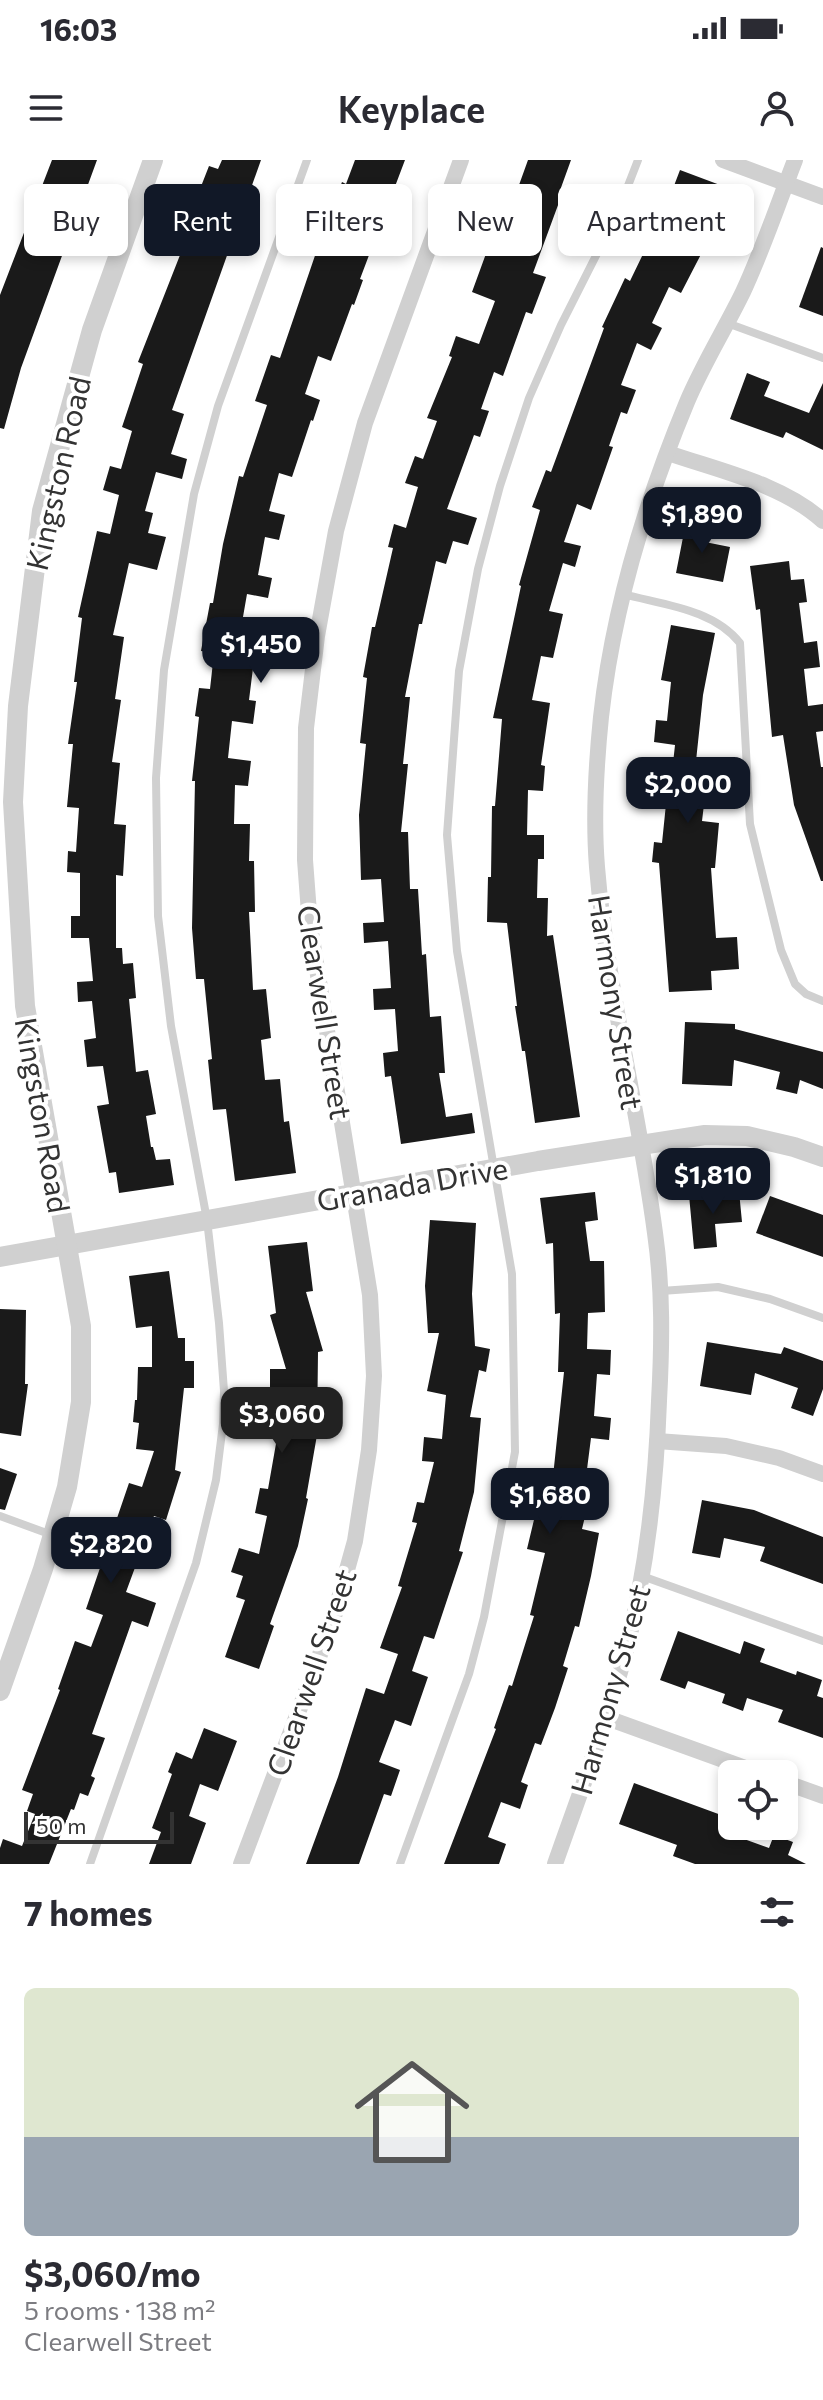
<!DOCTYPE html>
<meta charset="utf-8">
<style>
body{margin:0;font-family:Commissioner,sans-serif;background:#f7f7f7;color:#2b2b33;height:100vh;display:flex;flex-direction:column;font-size:30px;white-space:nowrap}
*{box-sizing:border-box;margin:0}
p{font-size:26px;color:#7c7c81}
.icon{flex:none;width:44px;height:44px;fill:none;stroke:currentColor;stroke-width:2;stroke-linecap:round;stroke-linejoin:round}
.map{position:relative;height:1704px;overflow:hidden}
.sheet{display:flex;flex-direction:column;background:#fff;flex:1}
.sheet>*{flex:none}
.hud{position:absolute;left:24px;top:24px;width:776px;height:72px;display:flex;gap:16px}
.controls{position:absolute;left:718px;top:1600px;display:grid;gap:16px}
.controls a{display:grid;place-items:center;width:80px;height:80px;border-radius:12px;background:#fff;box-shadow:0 4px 12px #0003;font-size:40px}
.scale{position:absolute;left:24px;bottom:20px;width:150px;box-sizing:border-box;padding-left:8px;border:4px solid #333;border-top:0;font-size:22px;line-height:28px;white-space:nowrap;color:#333;-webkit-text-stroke:6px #fff;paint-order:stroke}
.price{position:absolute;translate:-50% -68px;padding:0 18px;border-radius:16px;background:#111827;color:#fff;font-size:26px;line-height:52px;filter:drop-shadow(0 2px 4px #0008)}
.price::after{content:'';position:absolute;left:50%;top:48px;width:24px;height:18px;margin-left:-12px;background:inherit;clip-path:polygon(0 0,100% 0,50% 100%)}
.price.selected{background:#222;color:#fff}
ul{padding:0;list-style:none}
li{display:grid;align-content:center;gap:16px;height:424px;padding:0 24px}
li+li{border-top:2px solid #e1e1e2}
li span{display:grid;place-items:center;height:248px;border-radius:12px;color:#555}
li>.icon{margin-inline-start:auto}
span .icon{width:144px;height:144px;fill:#fffc;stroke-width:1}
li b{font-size:34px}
h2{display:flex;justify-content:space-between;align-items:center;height:96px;padding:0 24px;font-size:34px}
.chip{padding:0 28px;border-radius:12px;background:#fff;box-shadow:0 4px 12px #0003;font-size:28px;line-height:72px}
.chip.selected{background:#111827;color:#fff}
.status{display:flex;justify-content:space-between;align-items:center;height:56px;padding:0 40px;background:#fff;direction:ltr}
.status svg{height:22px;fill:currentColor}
header{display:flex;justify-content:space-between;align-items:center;height:104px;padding:0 24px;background:#fff;font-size:36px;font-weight:600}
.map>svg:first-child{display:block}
.building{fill:#1a1a1a}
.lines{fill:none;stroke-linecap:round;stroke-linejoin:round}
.service{stroke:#d0d0d0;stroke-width:8}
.minor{stroke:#d0d0d0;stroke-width:16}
.tertiary{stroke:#d0d0d0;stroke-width:20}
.labels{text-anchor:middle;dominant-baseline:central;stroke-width:8;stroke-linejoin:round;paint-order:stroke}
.street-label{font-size:30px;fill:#333;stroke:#fff}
</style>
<div class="status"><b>16:03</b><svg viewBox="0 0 49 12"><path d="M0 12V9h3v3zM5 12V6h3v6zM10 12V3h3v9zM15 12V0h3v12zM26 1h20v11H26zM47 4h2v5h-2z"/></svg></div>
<header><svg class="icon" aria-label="menu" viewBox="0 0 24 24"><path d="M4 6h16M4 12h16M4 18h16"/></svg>Keyplace<svg class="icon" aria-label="person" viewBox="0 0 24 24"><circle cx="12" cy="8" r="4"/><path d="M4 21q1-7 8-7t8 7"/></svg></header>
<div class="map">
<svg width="823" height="1704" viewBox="0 0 823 1704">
<rect width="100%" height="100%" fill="#fff"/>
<g class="building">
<path d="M52,0h45l-76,208 -17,61 -4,-1v-133z"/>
<path d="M222,0h39l-89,250 12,4 -13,40 16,5 -5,20 -26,-7 -11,39 8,2 -5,20 18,4 -9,33 -28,-7 -16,72 11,2 -9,62 6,1 -9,62 8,1 -6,61 12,1 -3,51 -7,-1v73h6l1,16 10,-1 3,35 -7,1 7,73 12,-2 8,44 -10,2 5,31h2l3,13 14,-1 4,26 -55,8 -3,-21 -7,1 -12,-67 12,-2 -6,-38 -16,1 -3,-27 12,-2 -4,-37 -14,1 -1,-20 16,-1 -4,-43h-18v-22h9v-43l-13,-1 1,-21 8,1 3,-44 -12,-1 6,-63h-5l9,-62h-3l8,-64 -4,-1 19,-86 13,3 9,-39 -16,-5 7,-24 11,3 11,-38 -10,-4 21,-63 -5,-2 44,-112 -3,-1 8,-23 14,5 14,-37 -15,-5 9,-23 9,3z"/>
<path d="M355,0h50l-45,119 3,1 -9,25 -2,-1 -21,57 -13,-5 -13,38 15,6 -7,21 -2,-1 -19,57 -13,-4 -10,38 16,4 -6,25 -14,-3 -7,38 14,3 -4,20 -21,-4 -7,40 23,4 -4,23 -5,-1 -5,40 7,1 -3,23 -21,-3 -4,37 23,3 -3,25 -13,-1 -1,39h16l-1,37h5l1,51h-6l4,78 13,-1 5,49 -10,2 4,40 15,-1 4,43 5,-1 7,52 -61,8 -9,-72 -13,1 -5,-50 4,-1 -8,-80h-8l-4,-51 3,-147h-3l7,-64 -4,-1 4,-28 11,1 4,-36 -13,-2 9,-48h3l10,-59 16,-68 4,1 24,-72 -12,-4 16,-46 9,3 41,-120 21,-56 4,2z"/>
<path d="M528,0h43l-13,36 3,1 -28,76 13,4 -14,37 -6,-2 -23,64 -9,-4 -13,37 8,2 -9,26 -6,-2 -27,74 30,9 -9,27 -15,-4 -7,23 -10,-3 -14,63h-3l-14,73h5l-7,67h5l-7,68h7l2,57h8l4,66 4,-1 4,63 11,-1 4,57h-6l7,44 26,-4 3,20 -74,11 -10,-68 -6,1 -2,-24 15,-2 -3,-42 -21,1 -1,-21 18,-1 -3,-47 -24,2 -1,-20 21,-1 -3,-43 -20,1 -2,-65 7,-71 -6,-1 7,-65 -4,-1 9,-50h3l18,-79 -5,-1 6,-23 12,4 12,-41 -13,-4 10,-27 8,3 14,-38 -10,-3 25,-61 -3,-1 7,-20 23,8 16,-43 -23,-9 31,-85 7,3z"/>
<path d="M680,10l48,18 -16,45 -31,60 -12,-6 -17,36 10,5 -11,22 -14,-7 -16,42 15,5 -9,24 -6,-2 -12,34 4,1 -22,63 -14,-6 -13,38 17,4 -6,21 -12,-4 -14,48 14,3 -10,44 -12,-2 -9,44 18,3 -9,62 4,1 -2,25 -15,-1 -1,45h17v24h-6l-1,39h11l-1,38 6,-1 27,182 -45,6 -10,-72h-3l-7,-45h2l-10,-83 -20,-1 1,-45h3l1,-71h3l7,-87 -9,-1 28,-132 -2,-1 21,-75 -8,-3 14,-37 5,2 53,-144 -2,-1 23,-49 5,3 14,-29 7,3 13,-28 13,6 13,-35 -18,-7z"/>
<path d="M821,87l2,1v68l-24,-9z"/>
<path d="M747,213l23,9 -6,14 45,17 14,-30v67l-37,-18 -3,6 -53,-19z"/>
<path d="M686,362l22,5 -3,15 25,5 -7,35 -47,-9z"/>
<path d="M789,401l2,19 13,-1 3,23 -8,1 5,40 13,-2 3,26 -16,2 4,37 15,-2v27l-7,1 5,35h2v114h-2l-27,-76 -11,-70 -11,2 -12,-128 -4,1 -6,-44z"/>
<path d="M671,465l44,8 -12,62 -7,66 13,2 -7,58 17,2 -4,45h-4l5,70 21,-1 2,32 -28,2 1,19 -43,2 -10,-129 -7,-1 2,-20 8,1 4,-39 -16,-1 3,-23 18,2 4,-37 -21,-3 2,-22 11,1 4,-39 -10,-2z"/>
<path d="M685,862l50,2v5l88,23v37l-23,-9 -3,14 -21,-5 4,-17 -46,-12 -2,26 -50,-2z"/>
<path d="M739,1031l3,31 -27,2 2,23 -23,2 -5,-54z"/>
<path d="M595,1032l3,28 -13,2 5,39h14l1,51 -17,1 -1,36 24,1 -1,25 -13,-1 -3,42 17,2 -2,22 -18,-2 -5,39 18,2 -2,22 -13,-1 -7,29 17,4 -8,43 -12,51 -4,-1 -12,40 5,2 -13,40 -14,37 -6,-2 -14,39 7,3 -8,24 -19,-7 -13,35 18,7 -7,20h-55l52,-135 -2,-1 15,-43 3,1 22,-70 -4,-1 15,-62 -18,-4 11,-46 12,2 14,-133h-6l2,-59 -5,1 -2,-71 -7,1 -6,-46z"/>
<path d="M770,1036l53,19v42l-67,-24z"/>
<path d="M430,1060l46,3 -4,71 3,52 15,3 -4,23 -7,-2 -9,47 11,1 -7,74 -15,59 4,1 -29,87 -10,-3 -12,35 16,6 -17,49 -16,-6 -16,42 21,8 -9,26 -7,-2 -25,70h-53l32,-87 28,-89 18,6 14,-40 -18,-6 22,-61 -4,-1 19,-63 -5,-1 5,-20 7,1 10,-41 -12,-1 2,-24 18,2 4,-44 -19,-4 12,-58h-11l-3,-47z"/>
<path d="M307,1082l6,49 -7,1 17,59 -5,1 -1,83 -11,63 2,1 -10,47 -28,78 4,2 -15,43 -34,-12 20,-57 -9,-3 7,-21 -12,-4 8,-24 20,6 8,-38 -12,-3 5,-25 8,1 12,-68v-29h-10v-23h16l-16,-54 6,-2 -8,-67z"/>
<path d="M169,1111l9,67h7v23h9v27h-10l-9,82 6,2 -15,48 -12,-4 -28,76 30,11 -8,24 -16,-6 -40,113 13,4 -14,38 4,2 -7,18 -8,-3 -6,17 -3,-1 -22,55h-49v-16l3,-9 19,7 13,-32 -8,-3 6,-17 -11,-4 38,-100 -2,-1 17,-48 16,6 12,-32 -17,-6 43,-126 13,4 12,-36 -18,-2 3,-26 -6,-1 2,-22h2l1,-33h14v-41l-16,2 -7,-52z"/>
<path d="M0,1149l26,1 -1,74h3l-7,52 -21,-3z"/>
<path d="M707,1182l74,12 3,-7 39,14v28l-10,27 -22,-8 7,-20 -43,-15 -4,22 -51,-9z"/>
<path d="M0,1308l17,6 -12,36 -5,-1z"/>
<path d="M702,1340l52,10 69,27v47l-63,-23 5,-14 -41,-9 -4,20 -28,-5z"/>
<path d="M678,1471l62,23 4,-13 21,8 -5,13 36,13 1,-4 25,9 -5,16 6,2v40l-45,-16 5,-12 -36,-12 -4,13 -21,-8 3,-9 -37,-13 -3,8 -25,-9z"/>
<path d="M204,1568l33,13 -19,50 -18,-7 -11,32 17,7 -15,41h-42l12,-32 -9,-4 20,-54 -4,-2 8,-20 16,7z"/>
<path d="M634,1623l98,36v7h4l-3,9 36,13 5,-13 19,7 -5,13 18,9h-111l-22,-8 4,-11 -58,-21z"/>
</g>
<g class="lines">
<g class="service">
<path d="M727,163l96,35"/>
<path d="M623,434c41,11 90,15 117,49l10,181 31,126 14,34 11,10 17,7"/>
<path d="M661,1131l57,-4 52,12 53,19"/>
<path d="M0,1356l52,19"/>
<path d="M642,1416l181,65"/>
<path d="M90,1704l106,-301 20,-83 7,-56 1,-33 -5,-68 -12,-103 -36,-194 -13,-110 -2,-138 8,-108 30,-176 24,-88 89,-246"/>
<path d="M400,1704l69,-190 15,-57 31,-165 -3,-178 -55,-323 -10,-116 12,-164 19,-102 22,-83 29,-88 32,-73 56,-111 21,-54"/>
</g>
<g class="minor">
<path d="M723,0l100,37"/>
<path d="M668,293c52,18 114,31 155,68"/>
<path d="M657,1281l69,5 53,12 44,16"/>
<path d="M607,1558l155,56"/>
<path d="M784,1622l39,14"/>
<path d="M241,1704l92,-244 22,-79 14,-91 5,-74 -4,-81 -60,-369 -5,-66 1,-132 11,-92 19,-105 29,-108 96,-263"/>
<path d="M555,1704c24,-69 51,-138 70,-210 22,-83 31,-168 34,-253 3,-56 4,-112 -4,-168 -16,-122 -48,-243 -58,-366 -4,-50 -1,-101 4,-150 12,-109 44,-214 86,-315 16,-38 38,-73 56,-110 20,-43 35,-88 52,-132"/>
</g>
<g class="tertiary">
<path d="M0,1097l538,-96 167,-26 42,1 47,11 29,10"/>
<path d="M0,1531l43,-122 24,-82 14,-85v-76l-56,-320 -12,-204 5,-96 24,-195 50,-181 61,-170"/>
</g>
</g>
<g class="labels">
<g class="street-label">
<text transform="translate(57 313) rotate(-77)">Kingston Road</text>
<text transform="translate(617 842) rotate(81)">Harmony Street</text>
<text transform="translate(326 852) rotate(81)">Clearwell Street</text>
<text transform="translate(44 955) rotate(80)">Kingston Road</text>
<text transform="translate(412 1023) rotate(-10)">Granada Drive</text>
<text transform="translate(310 1512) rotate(-71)">Clearwell Street</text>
<text transform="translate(609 1529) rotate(-74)">Harmony Street</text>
</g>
</g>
</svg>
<div class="controls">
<a><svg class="icon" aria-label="locate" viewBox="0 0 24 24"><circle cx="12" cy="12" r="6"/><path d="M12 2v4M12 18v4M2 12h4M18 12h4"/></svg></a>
</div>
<div class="scale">50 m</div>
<b class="price" style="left:702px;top:395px">$1,890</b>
<b class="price" style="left:261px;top:525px">$1,450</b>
<b class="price" style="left:688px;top:665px">$2,000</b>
<b class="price" style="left:713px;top:1056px">$1,810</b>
<b class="price selected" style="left:282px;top:1295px">$3,060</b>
<b class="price" style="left:550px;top:1376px">$1,680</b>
<b class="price" style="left:111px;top:1425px">$2,820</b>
<div class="hud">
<a class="chip">Buy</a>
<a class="chip selected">Rent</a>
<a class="chip">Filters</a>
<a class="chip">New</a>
<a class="chip">Apartment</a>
</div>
</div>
<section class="sheet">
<h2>7 homes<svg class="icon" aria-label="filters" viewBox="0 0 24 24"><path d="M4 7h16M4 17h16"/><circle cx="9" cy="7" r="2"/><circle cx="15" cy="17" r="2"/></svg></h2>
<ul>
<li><span style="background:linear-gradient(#dfe7d0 60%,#9aa5b1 0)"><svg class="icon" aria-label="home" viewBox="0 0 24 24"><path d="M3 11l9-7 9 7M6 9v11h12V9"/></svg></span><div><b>$3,060/mo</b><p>5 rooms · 138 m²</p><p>Clearwell Street</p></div></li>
</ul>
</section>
